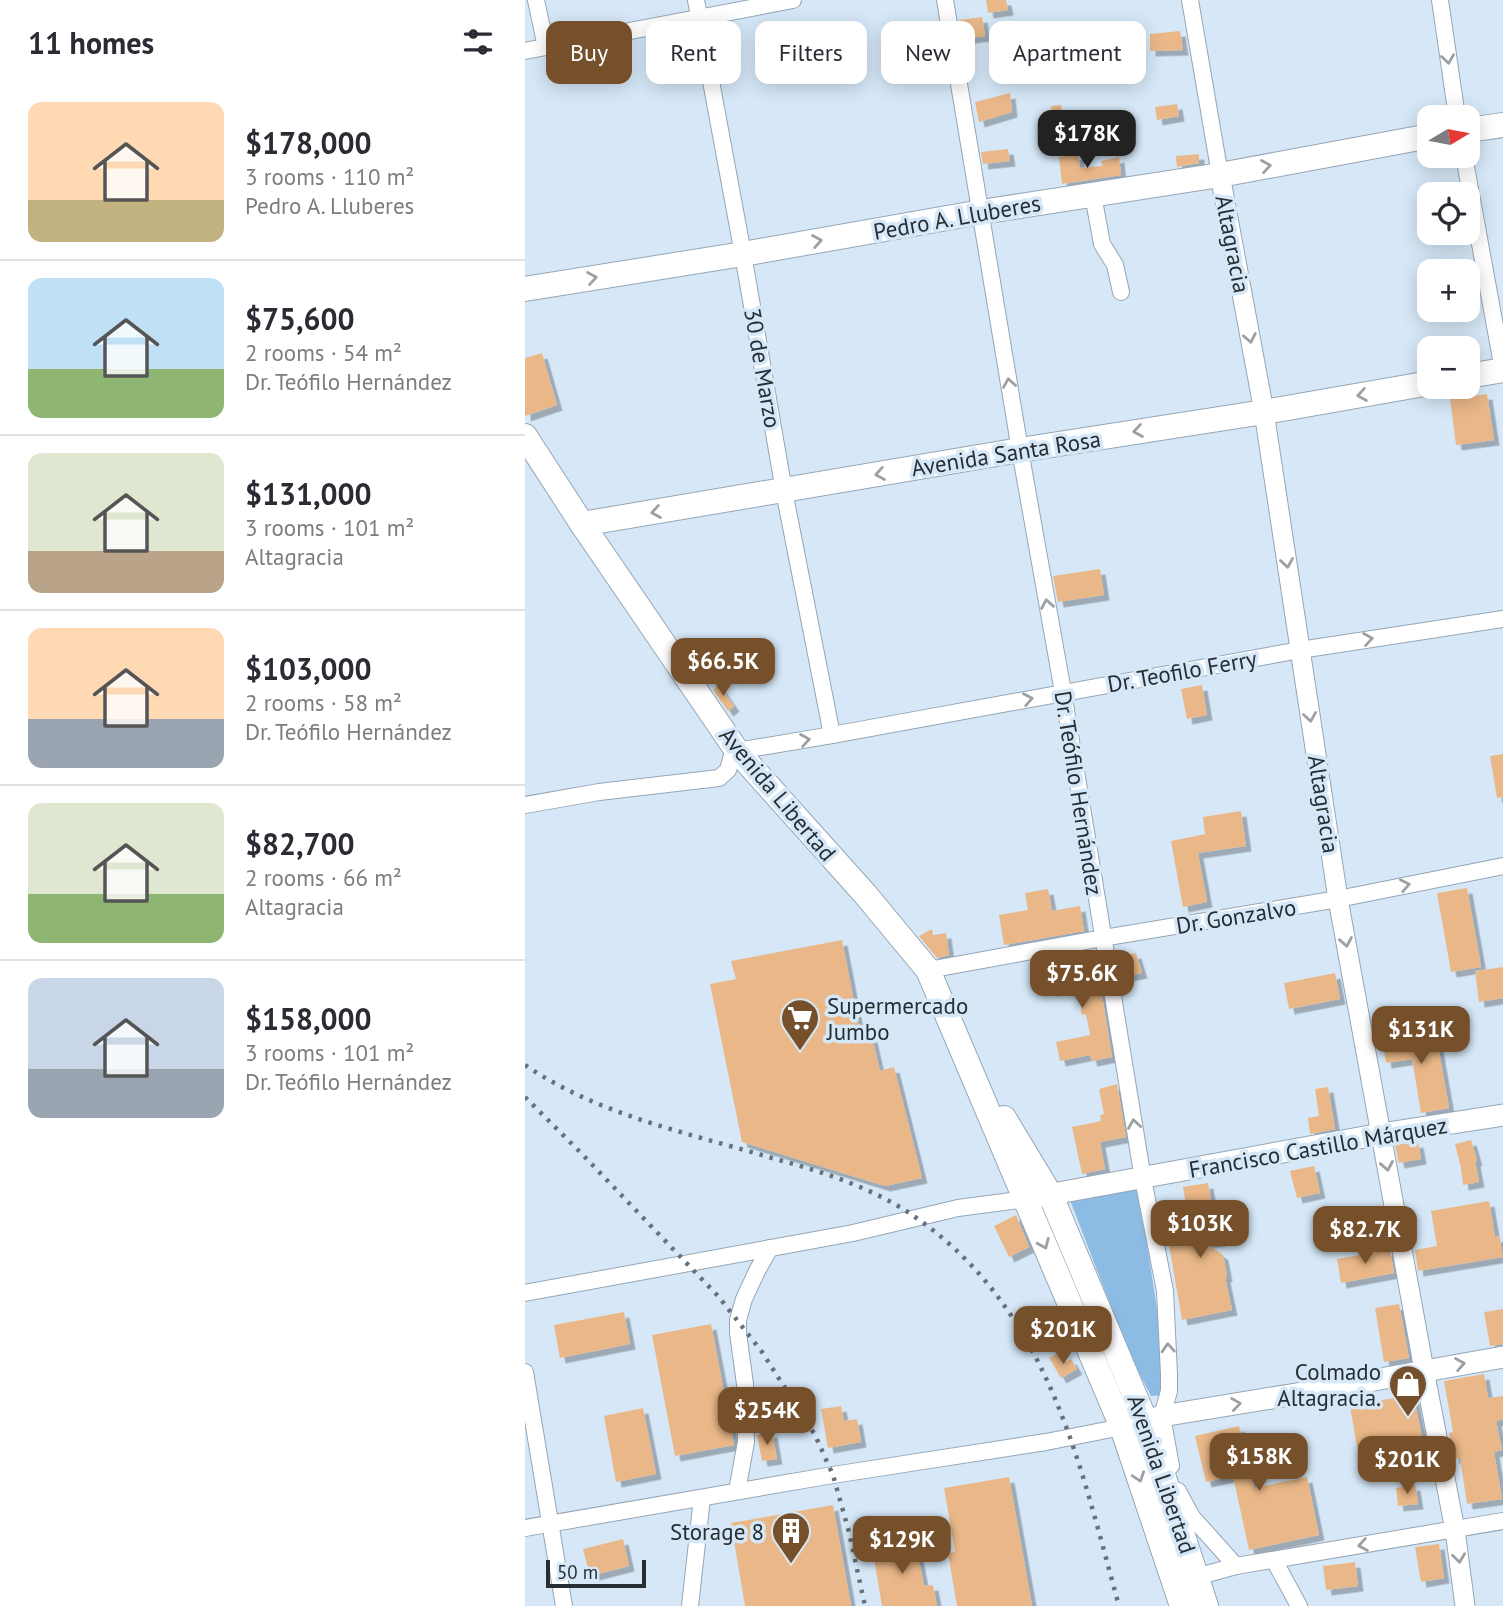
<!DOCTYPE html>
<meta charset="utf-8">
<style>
body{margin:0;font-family:"PT Sans",sans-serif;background:#f2f2f3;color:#2b2b33;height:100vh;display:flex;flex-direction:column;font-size:26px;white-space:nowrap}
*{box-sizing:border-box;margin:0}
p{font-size:23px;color:#7c7c81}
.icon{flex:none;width:38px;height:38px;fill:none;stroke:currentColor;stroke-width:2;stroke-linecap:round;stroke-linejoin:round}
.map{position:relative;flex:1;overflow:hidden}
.details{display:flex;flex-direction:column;background:#fff;width:525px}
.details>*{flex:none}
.top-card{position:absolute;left:21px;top:21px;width:665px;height:63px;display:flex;gap:14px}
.needle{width:46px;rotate:80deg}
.tools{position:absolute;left:892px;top:105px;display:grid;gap:14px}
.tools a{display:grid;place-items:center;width:63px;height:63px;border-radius:14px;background:#fff;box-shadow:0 4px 18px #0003;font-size:35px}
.scale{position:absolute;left:21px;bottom:18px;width:100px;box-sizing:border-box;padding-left:7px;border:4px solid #262d33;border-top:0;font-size:19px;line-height:24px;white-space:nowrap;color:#262d33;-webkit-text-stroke:5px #d6e8f8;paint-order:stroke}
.price{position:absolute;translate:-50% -60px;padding:0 16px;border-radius:14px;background:#75502b;color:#fff;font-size:23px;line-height:46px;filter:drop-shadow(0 2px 4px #0008)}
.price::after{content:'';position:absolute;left:50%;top:42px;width:21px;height:16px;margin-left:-10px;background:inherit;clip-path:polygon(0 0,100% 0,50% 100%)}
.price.current{background:#222;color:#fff}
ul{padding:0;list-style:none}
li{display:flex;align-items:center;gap:21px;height:175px;padding:0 28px}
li+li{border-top:2px solid #e1e1e2}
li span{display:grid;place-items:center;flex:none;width:196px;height:140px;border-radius:14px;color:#555}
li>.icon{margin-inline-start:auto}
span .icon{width:84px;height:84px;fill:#fffc;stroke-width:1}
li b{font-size:30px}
h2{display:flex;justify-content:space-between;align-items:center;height:84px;padding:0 28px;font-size:30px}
.tag{padding:0 24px;border-radius:14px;background:#fff;box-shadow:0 4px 18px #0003;font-size:24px;line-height:63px}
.tag.current{background:#75502b;color:#fff}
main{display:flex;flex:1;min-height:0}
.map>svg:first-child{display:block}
.green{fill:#8cbbe4}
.building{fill:#eab888;filter:url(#shadow)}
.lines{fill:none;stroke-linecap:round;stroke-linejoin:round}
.minor-casing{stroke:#95a6b6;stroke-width:18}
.tertiary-casing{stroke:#95a6b6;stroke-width:21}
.secondary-casing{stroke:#95a6b6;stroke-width:23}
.primary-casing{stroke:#95a6b6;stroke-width:26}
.minor{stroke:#fff;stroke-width:16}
.tertiary{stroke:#fff;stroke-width:19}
.secondary{stroke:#fff;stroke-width:21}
.primary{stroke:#fff;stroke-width:24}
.rail{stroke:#66717b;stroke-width:4.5;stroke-dasharray:3.5 7;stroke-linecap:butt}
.oneway{stroke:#9da0a3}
.labels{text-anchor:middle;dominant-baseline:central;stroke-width:7;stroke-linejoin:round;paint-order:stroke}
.street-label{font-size:23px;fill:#262d33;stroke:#d6e8f8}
.poi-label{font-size:23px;fill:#262d33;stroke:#d6e8f8;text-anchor:end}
</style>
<main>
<section class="details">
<h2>11 homes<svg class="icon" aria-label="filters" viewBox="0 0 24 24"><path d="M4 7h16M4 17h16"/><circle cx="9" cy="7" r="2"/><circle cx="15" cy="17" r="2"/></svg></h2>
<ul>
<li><span style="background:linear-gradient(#ffd9b3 70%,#c2b280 0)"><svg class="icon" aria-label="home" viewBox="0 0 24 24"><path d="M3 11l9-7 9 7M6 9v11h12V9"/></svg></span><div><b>$178,000</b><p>3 rooms · 110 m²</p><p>Pedro A. Lluberes</p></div></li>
<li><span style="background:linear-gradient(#bfe0f5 65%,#8fb573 0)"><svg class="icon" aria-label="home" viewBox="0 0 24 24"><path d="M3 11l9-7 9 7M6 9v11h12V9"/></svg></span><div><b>$75,600</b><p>2 rooms · 54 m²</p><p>Dr. Teófilo Hernández</p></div></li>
<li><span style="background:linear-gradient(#dfe7d0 70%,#b9a48a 0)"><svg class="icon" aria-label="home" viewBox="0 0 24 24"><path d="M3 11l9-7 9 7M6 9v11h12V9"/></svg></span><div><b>$131,000</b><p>3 rooms · 101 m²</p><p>Altagracia</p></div></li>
<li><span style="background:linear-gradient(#ffd9b3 65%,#9aa5b1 0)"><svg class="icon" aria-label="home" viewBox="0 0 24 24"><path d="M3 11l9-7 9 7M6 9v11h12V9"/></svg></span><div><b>$103,000</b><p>2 rooms · 58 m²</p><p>Dr. Teófilo Hernández</p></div></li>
<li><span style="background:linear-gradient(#dfe7d0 65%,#8fb573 0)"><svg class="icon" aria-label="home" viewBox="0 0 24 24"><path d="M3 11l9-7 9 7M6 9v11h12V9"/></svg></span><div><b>$82,700</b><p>2 rooms · 66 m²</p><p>Altagracia</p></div></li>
<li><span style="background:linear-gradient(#c9d6e8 65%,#9aa5b1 0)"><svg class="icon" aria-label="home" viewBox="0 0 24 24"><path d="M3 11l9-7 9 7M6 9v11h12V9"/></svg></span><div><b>$158,000</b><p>3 rooms · 101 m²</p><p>Dr. Teófilo Hernández</p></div></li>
</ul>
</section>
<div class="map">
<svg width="978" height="1606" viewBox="0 0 978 1606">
<defs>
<filter id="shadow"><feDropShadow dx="5.5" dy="5.5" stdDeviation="0" flood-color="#0004"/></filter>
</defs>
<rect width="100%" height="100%" fill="#d6e8f8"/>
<path class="green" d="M613,1187l29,186 -3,22 -13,1 -22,-43 -59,-153z"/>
<g class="building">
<path d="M461,0h20l2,10 -20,3z"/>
<path d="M457,17l3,19 -23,3 -3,-19z"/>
<path d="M655,31l3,19 -33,1v-17z"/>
<path d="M485,93l2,19 -33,10 -4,-20z"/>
<path d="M652,104l2,12 -22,4 -2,-13z"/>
<path d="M536,105l3,16 -11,2 -2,-17z"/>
<path d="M483,149l2,12 -27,3 -2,-12z"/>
<path d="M553,154l2,14 22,-2 -1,-5 18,-4 2,18 -59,9 -3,-27z"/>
<path d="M674,154v9l-22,4 -1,-11z"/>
<path d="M17,353l15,52 -32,11v-58z"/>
<path d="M962,394l7,46 -38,5 -6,-46z"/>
<path d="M575,569l4,26 -46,7 -5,-26z"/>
<path d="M194,685l15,21 -6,5 -15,-21z"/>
<path d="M677,685l5,30 -20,4 -6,-30z"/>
<path d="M978,754v43l-6,1 -7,-42z"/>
<path d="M716,811l5,35 -48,7 9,49 -24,5 -12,-66 34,-7 -2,-17z"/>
<path d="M942,888l14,79 -30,5 -14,-79z"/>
<path d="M523,889l4,22 28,-5 4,25 -80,14 -5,-30 29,-5 -3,-17z"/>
<path d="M407,929l1,6 13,-2 3,22 -12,3 -18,-22z"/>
<path d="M317,940l19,98 11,-1 8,34 14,-4 28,111 -37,8 -143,-44 -32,-158 26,-5 -5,-18z"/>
<path d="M611,953l6,20 -21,4 -4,-20z"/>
<path d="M546,955l3,20 24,-4 14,86 -20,4 -2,-6 -30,6 -4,-19 34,-7 -4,-21 -4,1 -5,-29 -26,5 -6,-32z"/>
<path d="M978,967v31l-24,4 -4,-31z"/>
<path d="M810,973l5,26 -51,10 -5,-26z"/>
<path d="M910,1029l14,79 -28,5 -9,-54 -26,4 -4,-25z"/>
<path d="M592,1084l9,53 -26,5 5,27 -23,5 -10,-47 29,-6 -1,-6 4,-1 -5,-25z"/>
<path d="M803,1087l7,42 -25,5 -2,-16 11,-2 -4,-27z"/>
<path d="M946,1140l6,20 -2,1 4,21 -16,3 -2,-17 -6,-24z"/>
<path d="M893,1142l3,17 -22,4 -4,-18z"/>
<path d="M789,1166l6,27 -23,5 -7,-27z"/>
<path d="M683,1183l8,48 3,-1 2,11 -15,2 17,12 4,21 -2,1 7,33 -50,10 -14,-81 23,-4 -8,-48z"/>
<path d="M964,1201l6,36 4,-1 4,21 -85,14 -3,-21 22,-4 -6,-35z"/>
<path d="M491,1215l13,32 -20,10 -15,-31z"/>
<path d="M865,1250l4,23 -53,10 -4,-24z"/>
<path d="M874,1304l10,54 -25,4 -9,-54z"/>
<path d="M978,1309v35l-13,2 -6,-34z"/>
<path d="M99,1312l6,32 -70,14 -6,-33z"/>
<path d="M186,1324l23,121 -59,11 -23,-121z"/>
<path d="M533,1353l6,10 7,-4 6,10 -16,9 -12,-20z"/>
<path d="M959,1374l4,24 15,-2v23l-7,2 6,29 -8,2 8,47 -35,5 -7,-46 -6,1 -5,-26 4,-1 -9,-51z"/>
<path d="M887,1390l11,52 -19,4 -1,-7 -46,8 -7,-41 44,-8 -1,-4z"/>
<path d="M316,1406l3,15 13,-2 4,23 -33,6 -7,-39z"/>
<path d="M118,1408l13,66 -40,8 -12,-66z"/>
<path d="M714,1426l15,62 53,-11 12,58 -70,15 -16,-74 -27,6 -11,-46z"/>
<path d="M247,1432l5,27 -15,2 -5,-26z"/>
<path d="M484,1477l23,129h-75l-9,-53 7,-1 -11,-64z"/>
<path d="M890,1485l3,19 -20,2 -2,-18z"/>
<path d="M308,1505l18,101h-106l-14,-83z"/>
<path d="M98,1539l6,27 -39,10 -7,-27z"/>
<path d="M390,1540l9,46 9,-1 4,21h-55l-10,-59z"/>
<path d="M914,1544l5,34 -23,4 -6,-35z"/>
<path d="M830,1562l3,24 -32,4 -3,-24z"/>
</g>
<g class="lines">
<defs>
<g id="minor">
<path d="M11,0l10,47"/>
<path d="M171,0l47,254 41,237 48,244"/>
<path d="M420,0l75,450 43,242 80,487 22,112 4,83v17l-7,25 9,50"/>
<path d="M665,0l30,175"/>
<path d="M915,0l17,117"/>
<path d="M0,51l268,-51"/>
<path d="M939,156l39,214"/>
<path d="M568,195l9,49 13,21 6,27"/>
<path d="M0,805l74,-13 120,-14 9,-8 5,-18 4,-1 95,-16 468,-85 203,-31"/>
<path d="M403,970l175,-32 235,-39 165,-33"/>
<path d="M0,1293l328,-60 105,-25 68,-9"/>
<path d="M0,1372l39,234"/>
<path d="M212,1491l9,-49 -1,-58 -7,-51v-13l6,-21 13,-28 13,-23"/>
<path d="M653,1491l14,26 44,49"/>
<path d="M0,1528l308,-53 213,-33 76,-15"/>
<path d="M749,1560l25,46"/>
<path d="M664,1579l47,-13 267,-45"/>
<path d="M165,1606l12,-108"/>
</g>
<path id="tertiary" d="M695,175l44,237 74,487 86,471 31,160 10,76"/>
<g id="secondary">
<path d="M511,1197l345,-63 122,-19"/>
<path d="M605,1425l32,-9 134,-22 207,-37"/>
</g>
<g id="primary">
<path d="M943,130l35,-5"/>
<path d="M0,289l218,-35 238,-42 239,-37 210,-39"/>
<path d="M943,376l35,-6"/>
<path d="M0,436l57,88 155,227 128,143 63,76 194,457 60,179"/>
<path d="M57,524l438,-74 244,-38 166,-29"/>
<path d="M479,1118l47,78 94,224 61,186"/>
</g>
</defs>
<use href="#minor" class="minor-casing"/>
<use href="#tertiary" class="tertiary-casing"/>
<use href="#secondary" class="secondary-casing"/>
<use href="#primary" class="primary-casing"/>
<use href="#minor" class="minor"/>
<use href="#tertiary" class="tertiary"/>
<use href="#secondary" class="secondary"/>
<use href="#primary" class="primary"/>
<g class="rail">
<path d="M0,1065c73,50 163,68 247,93 51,14 103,30 146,61 131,93 161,242 201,387"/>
<path d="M0,1097l57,57 136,142 44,56 53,83 18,40 16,57 16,74"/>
</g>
</g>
<defs><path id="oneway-chevron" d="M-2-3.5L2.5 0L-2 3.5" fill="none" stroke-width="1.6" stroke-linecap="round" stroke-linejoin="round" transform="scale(1.75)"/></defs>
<g class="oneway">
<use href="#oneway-chevron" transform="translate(923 59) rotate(82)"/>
<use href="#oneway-chevron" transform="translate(741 166) rotate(-10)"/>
<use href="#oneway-chevron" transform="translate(292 241) rotate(-10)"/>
<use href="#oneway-chevron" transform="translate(67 278) rotate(-9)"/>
<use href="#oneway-chevron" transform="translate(725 338) rotate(79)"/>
<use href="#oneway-chevron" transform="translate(484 383) rotate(-99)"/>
<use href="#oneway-chevron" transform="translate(837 395) rotate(170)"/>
<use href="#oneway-chevron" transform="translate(613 431) rotate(171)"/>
<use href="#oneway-chevron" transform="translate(355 474) rotate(170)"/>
<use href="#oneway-chevron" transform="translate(131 512) rotate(171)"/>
<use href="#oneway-chevron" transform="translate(762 563) rotate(81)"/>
<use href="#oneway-chevron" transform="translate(522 604) rotate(-100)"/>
<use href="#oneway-chevron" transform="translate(843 639) rotate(-9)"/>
<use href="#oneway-chevron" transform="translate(503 699) rotate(-11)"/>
<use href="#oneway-chevron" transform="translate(785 717) rotate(81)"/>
<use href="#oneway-chevron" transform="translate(280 740) rotate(-9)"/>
<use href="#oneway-chevron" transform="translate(880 885) rotate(-11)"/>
<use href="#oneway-chevron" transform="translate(821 942) rotate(80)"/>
<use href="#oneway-chevron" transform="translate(609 1124) rotate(-99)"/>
<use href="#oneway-chevron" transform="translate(862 1166) rotate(80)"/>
<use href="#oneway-chevron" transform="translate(519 1244) rotate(67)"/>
<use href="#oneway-chevron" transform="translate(643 1348) rotate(-93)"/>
<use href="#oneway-chevron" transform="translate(935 1364) rotate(-10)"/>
<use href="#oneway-chevron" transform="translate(711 1404) rotate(-8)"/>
<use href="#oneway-chevron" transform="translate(614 1477) rotate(71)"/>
<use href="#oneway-chevron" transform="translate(838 1545) rotate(171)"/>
<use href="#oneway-chevron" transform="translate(934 1558) rotate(83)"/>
</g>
<defs>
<symbol id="supermarket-pin" viewBox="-11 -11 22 30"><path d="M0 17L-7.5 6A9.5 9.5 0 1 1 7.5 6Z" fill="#75502b" stroke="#d6e8f8"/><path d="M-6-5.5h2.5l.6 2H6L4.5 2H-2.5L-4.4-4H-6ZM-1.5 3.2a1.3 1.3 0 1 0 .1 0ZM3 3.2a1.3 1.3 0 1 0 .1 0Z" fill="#fff"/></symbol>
<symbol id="shop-pin" viewBox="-11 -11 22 30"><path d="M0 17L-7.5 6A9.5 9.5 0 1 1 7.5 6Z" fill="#75502b" stroke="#d6e8f8"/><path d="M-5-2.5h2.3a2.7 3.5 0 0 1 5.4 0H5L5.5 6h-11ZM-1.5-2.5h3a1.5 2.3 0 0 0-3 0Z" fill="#fff"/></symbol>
<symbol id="building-pin" viewBox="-11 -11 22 30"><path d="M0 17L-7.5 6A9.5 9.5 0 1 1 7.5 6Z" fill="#75502b" stroke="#d6e8f8"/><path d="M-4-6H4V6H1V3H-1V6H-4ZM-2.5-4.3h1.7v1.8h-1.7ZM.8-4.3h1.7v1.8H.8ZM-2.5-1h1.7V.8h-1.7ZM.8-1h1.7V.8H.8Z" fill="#fff"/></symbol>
</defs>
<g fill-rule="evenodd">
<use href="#supermarket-pin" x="253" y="996" width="44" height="60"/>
<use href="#shop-pin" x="861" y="1362" width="44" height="60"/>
<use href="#building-pin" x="244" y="1509" width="44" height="60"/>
</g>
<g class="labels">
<g class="street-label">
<text transform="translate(432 217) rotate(-10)">Pedro A. Lluberes</text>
<text transform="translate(708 244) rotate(79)">Altagracia</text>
<text transform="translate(238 368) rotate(80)">30 de Marzo</text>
<text transform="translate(481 453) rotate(-9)">Avenida Santa Rosa</text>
<text transform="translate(657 671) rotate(-10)">Dr. Teofilo Ferry</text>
<text transform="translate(554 793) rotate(81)">Dr. Teófilo Hernández</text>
<text transform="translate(253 794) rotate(50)">Avenida Libertad</text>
<text transform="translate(799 804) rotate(81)">Altagracia</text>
<text transform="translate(711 916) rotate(-9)">Dr. Gonzalvo</text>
<text transform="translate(793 1147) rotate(-10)">Francisco Castillo Márquez</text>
<text transform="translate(637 1474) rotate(71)">Avenida Libertad</text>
</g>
<g class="poi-label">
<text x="302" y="1005" text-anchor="start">Supermercado<tspan x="302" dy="26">Jumbo</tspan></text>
<text x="856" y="1371">Colmado<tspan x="856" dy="26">Altagracia.</tspan></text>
<text x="239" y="1531">Storage 8</text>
</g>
</g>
</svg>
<div class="tools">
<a><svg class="needle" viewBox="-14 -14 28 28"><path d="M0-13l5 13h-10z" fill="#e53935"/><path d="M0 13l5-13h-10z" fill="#7c7c81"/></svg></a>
<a><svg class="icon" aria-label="locate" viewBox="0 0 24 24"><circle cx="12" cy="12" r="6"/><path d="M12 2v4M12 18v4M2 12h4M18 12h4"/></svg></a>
<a>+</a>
<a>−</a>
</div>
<div class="scale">50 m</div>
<b class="price current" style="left:562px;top:170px">$178K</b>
<b class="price" style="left:198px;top:698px">$66.5K</b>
<b class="price" style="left:557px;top:1010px">$75.6K</b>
<b class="price" style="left:896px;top:1066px">$131K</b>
<b class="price" style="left:675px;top:1260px">$103K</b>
<b class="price" style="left:840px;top:1266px">$82.7K</b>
<b class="price" style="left:538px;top:1366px">$201K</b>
<b class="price" style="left:242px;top:1447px">$254K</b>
<b class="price" style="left:734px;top:1493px">$158K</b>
<b class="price" style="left:882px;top:1496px">$201K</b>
<b class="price" style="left:377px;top:1576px">$129K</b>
<div class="top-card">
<a class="tag current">Buy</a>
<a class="tag">Rent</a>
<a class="tag">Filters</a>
<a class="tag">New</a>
<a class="tag">Apartment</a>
</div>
</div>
</main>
